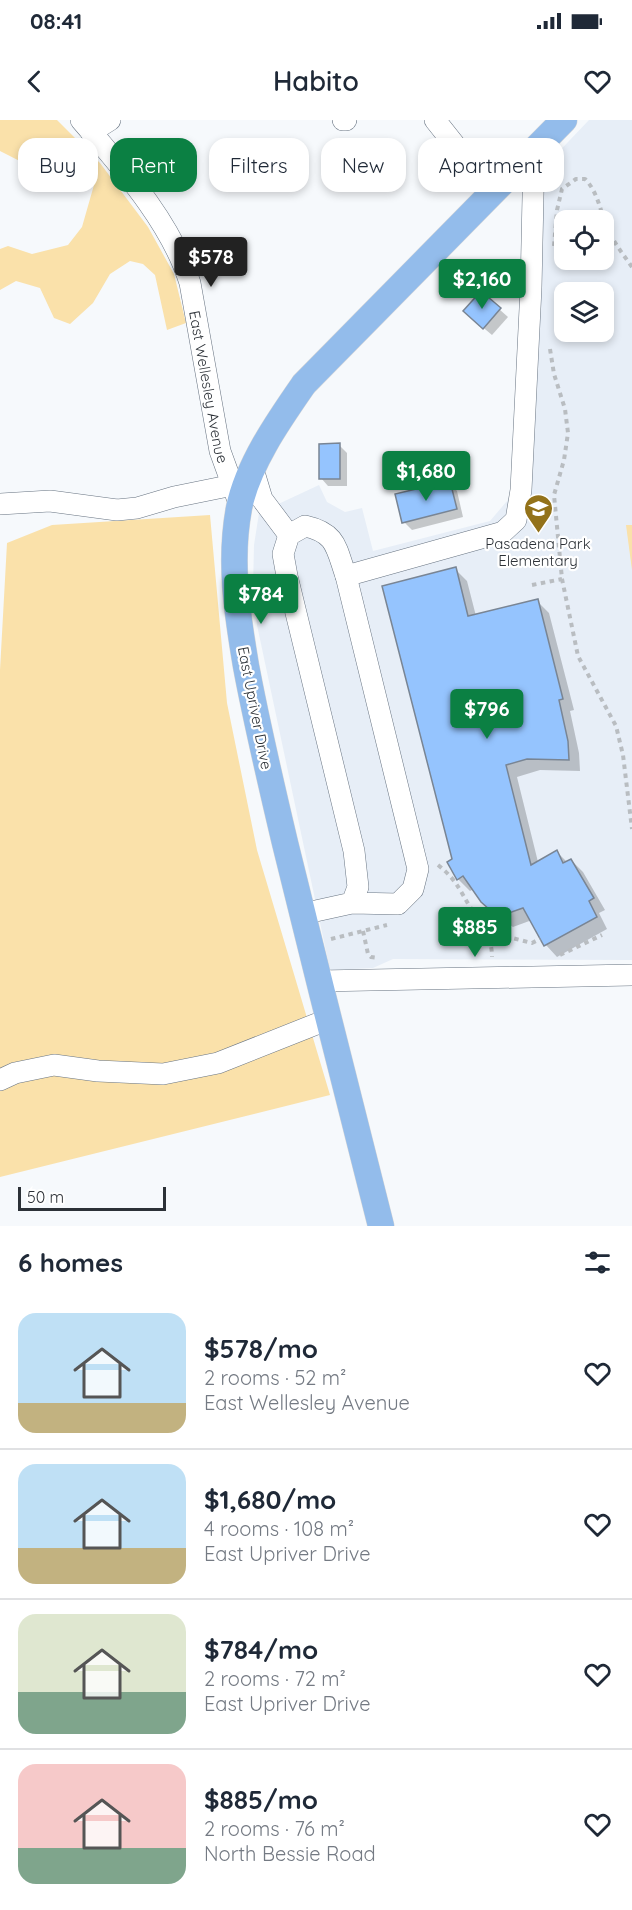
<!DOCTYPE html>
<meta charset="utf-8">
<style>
body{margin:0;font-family:Quicksand,sans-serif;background:#f6f6f7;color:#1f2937;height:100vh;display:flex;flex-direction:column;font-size:22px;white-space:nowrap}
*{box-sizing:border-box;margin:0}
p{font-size:20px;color:#747a83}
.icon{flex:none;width:33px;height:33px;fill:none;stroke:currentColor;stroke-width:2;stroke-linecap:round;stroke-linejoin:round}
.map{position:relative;height:1106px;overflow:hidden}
.drawer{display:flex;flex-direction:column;background:#fff;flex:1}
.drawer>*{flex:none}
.top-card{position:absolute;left:18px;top:18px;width:597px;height:54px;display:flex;gap:12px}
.controls{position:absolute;left:554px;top:90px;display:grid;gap:12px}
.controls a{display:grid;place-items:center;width:60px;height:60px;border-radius:12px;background:#fff;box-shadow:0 3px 9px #0003;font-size:30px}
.scale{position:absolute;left:18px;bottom:15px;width:148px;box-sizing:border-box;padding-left:6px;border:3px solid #2c3137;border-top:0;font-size:16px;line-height:21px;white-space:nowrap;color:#2c3137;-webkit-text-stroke:4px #fff;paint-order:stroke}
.price{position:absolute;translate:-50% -51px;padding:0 14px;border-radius:6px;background:#0b8043;color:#fff;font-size:20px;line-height:39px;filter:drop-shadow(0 2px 3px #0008)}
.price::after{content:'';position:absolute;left:50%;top:36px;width:18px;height:14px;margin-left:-9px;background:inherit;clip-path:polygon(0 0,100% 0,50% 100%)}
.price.active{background:#222;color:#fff}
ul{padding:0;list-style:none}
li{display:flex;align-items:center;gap:18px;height:150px;padding:0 18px}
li+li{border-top:2px solid #e0e1e3}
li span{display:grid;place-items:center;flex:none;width:168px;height:120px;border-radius:18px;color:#555}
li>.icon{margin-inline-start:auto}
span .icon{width:72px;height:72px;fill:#fffc;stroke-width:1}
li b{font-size:26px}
h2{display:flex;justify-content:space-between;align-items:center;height:72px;padding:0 18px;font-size:26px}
.chip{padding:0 21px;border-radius:18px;background:#fff;box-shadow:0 3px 9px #0003;font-size:21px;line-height:54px}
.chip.active{background:#0b8043;color:#fff}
.status{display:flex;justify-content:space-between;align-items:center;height:42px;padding:0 30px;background:#fff;direction:ltr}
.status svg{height:16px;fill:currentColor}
header{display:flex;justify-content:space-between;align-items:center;height:78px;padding:0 18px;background:#fff;font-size:27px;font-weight:600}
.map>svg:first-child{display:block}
.built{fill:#e7eef7;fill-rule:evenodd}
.green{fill:#fae1aa}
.shadow{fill:#0003}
.building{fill:#95c4fe;stroke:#798594;stroke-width:1.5}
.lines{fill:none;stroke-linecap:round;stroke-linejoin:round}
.minor-casing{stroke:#687482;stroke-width:22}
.major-casing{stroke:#d5d6d7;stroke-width:27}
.path{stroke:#b9bdc1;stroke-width:4;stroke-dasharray:4.5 4.5;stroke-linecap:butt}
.minor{stroke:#fff;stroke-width:21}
.major{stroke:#93bceb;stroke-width:26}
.labels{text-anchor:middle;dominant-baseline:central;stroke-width:4.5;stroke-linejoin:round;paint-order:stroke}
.street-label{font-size:15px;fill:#2c3137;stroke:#fff}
.poi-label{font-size:15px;fill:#2c3137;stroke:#fff}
</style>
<div class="status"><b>08:41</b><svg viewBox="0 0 49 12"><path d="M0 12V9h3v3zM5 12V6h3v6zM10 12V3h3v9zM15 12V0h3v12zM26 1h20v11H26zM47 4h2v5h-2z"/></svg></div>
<header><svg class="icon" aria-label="back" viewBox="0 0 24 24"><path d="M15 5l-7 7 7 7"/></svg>Habito<svg class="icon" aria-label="heart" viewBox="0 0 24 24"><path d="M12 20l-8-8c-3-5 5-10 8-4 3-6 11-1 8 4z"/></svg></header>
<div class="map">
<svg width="632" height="1106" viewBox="0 0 632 1106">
<rect width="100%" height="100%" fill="#f6f9fc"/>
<path class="built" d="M589,0h43v840l-239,-1 -20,9 -43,2 -73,-345 -4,-37 1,-43 5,-32 60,-28 8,17 18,10 17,-4 11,43 117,-30 23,-27 14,-309zM564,100h39v40h-39zM564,172h39v40h-39z"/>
<g class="green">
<path d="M0,0h57l43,43 48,64 26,47 12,49 -19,7 -12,-55 -12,-11 -13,-3 -20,13 -17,29 -23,21 -16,-6 -14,-30 -24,-7 -16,9v-41l8,-3 24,8 36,-9 14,-18 12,-42 -4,-14 -11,10 -18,1 -61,-31z"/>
<path d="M210,395l17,188 30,147 73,245 -330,82v-507l7,-127 45,-18z"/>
<path d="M626,405h6v45z"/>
</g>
<g class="shadow">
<path d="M481,173l27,24 -16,18 -19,-16z"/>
<path d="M339,325l8,8v33h-19l-7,-8z"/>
<path d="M449,363l8,8 6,26 -51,13 -8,-8z"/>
<path d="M455,449l12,12 9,35 61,-15 12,12 25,97 -4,1 9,42 1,18 -40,-1 -23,7 21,85 19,-10 10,10 4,-2 12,12 22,38 -6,3 8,16 -50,28 -11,-12 -14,-25 -19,7 -18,-13 -13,-13 -8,-12 -4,2 -12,-12 -9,-16 5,-3z"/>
</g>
<g class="building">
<path d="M481,171l20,17 -18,21 -20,-18z"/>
<path d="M340,323v36h-21v-35z"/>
<path d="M450,361l7,28 -55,14 -7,-29z"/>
<path d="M456,447l12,49 70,-17 25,100 -4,1 9,41 1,19 -42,-1 -21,6 25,100 26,-15 6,13 8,-4 23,39 -5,3 8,16 -53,29 -21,-38 -23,8 -10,-6 -9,-8 -18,-26 -6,4 -10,-18 5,-3 -70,-273z"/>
</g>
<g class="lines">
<defs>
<g id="minor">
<path id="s1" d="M81,0c41,48 90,102 109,163l30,168 20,55"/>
<path d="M343,0h3"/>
<path d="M435,0l58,73"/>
<path d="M91,12l19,-12"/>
<path d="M253,349l9,30 27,36"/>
<path d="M0,384l50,-3 67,9 20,-2 37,-11 59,-12"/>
<path d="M346,456l157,-44 13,-12 5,-30 10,-202 3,-137"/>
<path d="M302,794l50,-11 46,1 15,-15 5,-20 -72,-293c-10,-28 -9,-43 -41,-50l-16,9 -6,19 4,22 67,275 4,36 -6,16"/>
<path d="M320,861l312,-6"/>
<path d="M0,960l15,-7 39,-8 44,6 65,3 55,-11 111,-44"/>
</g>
<path id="major" d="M381,1106c-32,-128 -65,-255 -96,-383 -14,-59 -28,-118 -39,-177 -9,-53 -17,-105 -7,-158 9,-44 40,-88 65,-124l260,-264"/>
</defs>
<use href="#minor" class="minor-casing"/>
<use href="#major" class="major-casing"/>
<g class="path">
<path d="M554,126l3,-36 5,-21 14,-10h9c13,13 15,32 22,48 6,15 16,27 25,40"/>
<path d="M550,229l4,25 11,35 3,24 -4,27 -10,35 8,84 16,77 38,70 7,29 9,74"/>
<path d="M532,465l30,-6"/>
<path d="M438,745c19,15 22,26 34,45 10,16 20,27 20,47"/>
<path d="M363,811l5,23 3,3 8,1"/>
<path d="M488,812l44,11 8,-4"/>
<path d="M331,819l56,-14"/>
<path d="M560,835l42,-20"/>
</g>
<use href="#minor" class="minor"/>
<use href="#major" class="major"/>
</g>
<defs>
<symbol id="school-pin" viewBox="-11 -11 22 30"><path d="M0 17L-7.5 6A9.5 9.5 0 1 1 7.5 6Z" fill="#93721a" stroke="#fff"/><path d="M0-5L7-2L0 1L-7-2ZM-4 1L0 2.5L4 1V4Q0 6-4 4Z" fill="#fff"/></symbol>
</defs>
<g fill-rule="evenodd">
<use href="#school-pin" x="522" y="372" width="33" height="45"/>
</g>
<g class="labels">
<g class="street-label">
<text stroke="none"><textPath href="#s1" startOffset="303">East Wellesley Avenue</textPath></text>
<text transform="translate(255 588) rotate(79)">East Upriver Drive</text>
</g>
<g class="poi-label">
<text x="538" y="423">Pasadena Park<tspan x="538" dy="17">Elementary</tspan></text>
</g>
</g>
</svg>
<div class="controls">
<a><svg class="icon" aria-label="locate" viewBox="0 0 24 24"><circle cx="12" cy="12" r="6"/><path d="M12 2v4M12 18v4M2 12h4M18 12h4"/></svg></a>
<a><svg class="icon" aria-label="layers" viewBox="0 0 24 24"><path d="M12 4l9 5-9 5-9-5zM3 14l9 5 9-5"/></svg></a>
</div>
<div class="scale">50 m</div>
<b class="price active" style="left:211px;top:168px">$578</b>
<b class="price" style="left:482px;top:190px">$2,160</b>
<b class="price" style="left:426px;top:382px">$1,680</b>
<b class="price" style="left:261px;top:505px">$784</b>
<b class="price" style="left:487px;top:620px">$796</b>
<b class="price" style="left:475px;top:838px">$885</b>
<div class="top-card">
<a class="chip">Buy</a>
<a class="chip active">Rent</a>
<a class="chip">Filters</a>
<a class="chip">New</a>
<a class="chip">Apartment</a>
</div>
</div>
<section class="drawer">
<h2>6 homes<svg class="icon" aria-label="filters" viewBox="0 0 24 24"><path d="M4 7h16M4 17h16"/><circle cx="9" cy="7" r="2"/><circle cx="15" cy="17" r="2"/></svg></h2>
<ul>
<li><span style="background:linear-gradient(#bfe0f5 75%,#c2b280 0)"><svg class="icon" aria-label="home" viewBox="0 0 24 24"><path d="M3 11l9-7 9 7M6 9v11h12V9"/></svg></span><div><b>$578/mo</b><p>2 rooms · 52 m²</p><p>East Wellesley Avenue</p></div><svg class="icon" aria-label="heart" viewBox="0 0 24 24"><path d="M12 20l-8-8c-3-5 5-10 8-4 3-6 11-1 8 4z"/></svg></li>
<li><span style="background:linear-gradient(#bfe0f5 70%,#c2b280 0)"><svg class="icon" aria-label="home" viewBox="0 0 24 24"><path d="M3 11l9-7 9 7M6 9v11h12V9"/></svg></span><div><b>$1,680/mo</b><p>4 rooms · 108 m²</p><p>East Upriver Drive</p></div><svg class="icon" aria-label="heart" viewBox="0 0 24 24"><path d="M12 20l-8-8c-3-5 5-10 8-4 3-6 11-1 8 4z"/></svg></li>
<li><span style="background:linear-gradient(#dfe7d0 65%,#7fa58c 0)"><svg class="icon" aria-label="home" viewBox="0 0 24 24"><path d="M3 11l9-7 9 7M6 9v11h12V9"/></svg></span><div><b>$784/mo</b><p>2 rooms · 72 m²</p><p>East Upriver Drive</p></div><svg class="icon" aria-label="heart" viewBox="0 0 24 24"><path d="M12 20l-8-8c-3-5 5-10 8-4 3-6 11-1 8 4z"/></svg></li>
<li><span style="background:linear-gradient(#f6c9c9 70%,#7fa58c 0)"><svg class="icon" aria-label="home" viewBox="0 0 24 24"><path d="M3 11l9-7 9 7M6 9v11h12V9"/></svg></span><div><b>$885/mo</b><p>2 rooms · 76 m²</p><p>North Bessie Road</p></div><svg class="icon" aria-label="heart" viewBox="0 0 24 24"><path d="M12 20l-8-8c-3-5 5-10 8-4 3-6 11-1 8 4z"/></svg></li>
</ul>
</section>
